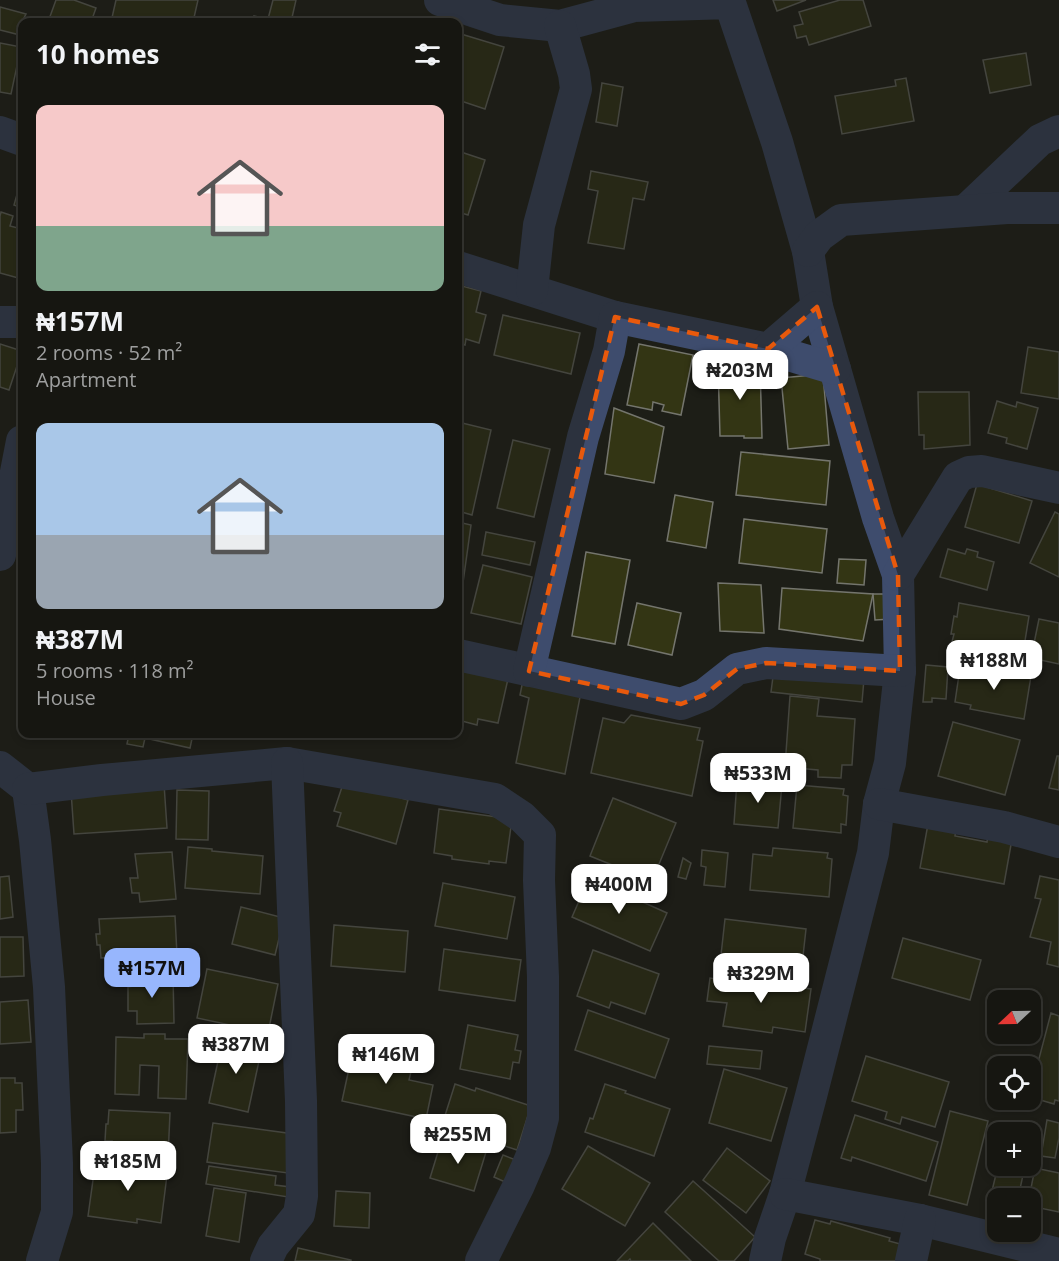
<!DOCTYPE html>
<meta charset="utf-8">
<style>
body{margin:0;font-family:"Open Sans",sans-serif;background:#1f1f1a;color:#f1f3f6;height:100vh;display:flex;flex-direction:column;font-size:22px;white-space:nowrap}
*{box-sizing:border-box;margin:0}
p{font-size:20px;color:#9e9f9f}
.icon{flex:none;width:33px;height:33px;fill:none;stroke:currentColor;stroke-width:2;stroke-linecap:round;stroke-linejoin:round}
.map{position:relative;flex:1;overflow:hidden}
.details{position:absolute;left:18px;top:18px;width:444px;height:720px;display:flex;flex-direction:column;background:#161611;border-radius:12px;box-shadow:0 3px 9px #0003,0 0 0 2px #353531}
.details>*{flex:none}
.needle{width:39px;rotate:248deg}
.controls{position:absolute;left:987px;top:990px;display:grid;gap:12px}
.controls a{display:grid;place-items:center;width:54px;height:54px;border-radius:12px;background:#161611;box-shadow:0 3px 9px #0003,0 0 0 2px #353531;font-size:30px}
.price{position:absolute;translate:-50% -51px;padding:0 14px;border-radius:12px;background:#fff;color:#222;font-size:20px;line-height:39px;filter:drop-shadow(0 2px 3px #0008)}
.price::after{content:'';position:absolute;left:50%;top:36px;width:18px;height:14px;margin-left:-9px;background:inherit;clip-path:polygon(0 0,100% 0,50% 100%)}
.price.current{background:#97b6fd;color:#111}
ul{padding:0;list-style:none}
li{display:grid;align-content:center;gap:12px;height:318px;padding:0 18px}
li span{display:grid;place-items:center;height:186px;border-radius:12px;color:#555}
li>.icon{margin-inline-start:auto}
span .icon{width:108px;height:108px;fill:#fffc;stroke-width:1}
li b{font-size:26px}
h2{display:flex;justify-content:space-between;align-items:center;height:72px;padding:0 18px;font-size:26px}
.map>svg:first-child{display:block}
.building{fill:#333514;stroke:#74756d;stroke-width:1.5}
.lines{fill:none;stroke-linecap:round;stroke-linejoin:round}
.minor{stroke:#3e4c6d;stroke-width:32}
.marked{fill:none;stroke:#e8590c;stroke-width:4.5;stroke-dasharray:12 8;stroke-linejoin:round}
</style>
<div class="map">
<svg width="1059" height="1261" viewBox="0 0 1059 1261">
<rect width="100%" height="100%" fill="#1d1e17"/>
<g class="building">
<path d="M56,0h18l22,8 -5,14h-43z"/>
<path d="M116,0h82l-5,22h-31l-12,-2 -1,2h-38z"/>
<path d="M273,0h23l-5,22h-38l1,-6 14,3z"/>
<path d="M773,0h33l-29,11z"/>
<path d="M840,0h23l8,26 -62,19 -3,-9 -9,2 -3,-12 9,-2 -4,-12z"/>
<path d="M0,7l26,7 -4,8 -2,13 -20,-5z"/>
<path d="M461,34l43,13 -19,62 -27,-9v-54z"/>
<path d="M0,43l21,4 -10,47 -11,-2z"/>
<path d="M1026,53l5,32 -41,8 -7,-33z"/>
<path d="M906,78l8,43 -72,13 -7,-38 61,-10 -1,-6z"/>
<path d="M602,83l21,4 -6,39 -21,-4z"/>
<path d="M458,151l27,9 -17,55 -10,-3z"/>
<path d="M591,171l57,11 -4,18 -11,-2 -9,51 -36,-6 10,-52 -10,-2z"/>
<path d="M22,177v31l-8,-3z"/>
<path d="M1,212l12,4 -3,10 12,3v50l-22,-6v-57z"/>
<path d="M458,285l23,6 -5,21 10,3 -7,28 -13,-4 -1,6 -7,-2z"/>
<path d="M503,315l77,18 -9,41 -77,-19z"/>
<path d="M0,344l22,7 -13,39 -9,-3z"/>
<path d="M639,344l54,11 -12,60 -19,-4 2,-6 -11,-3 -1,8 -25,-5z"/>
<path d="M1028,347l31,5v47l-38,-6z"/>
<path d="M718,365h42l2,73h-18v-2h-24z"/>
<path d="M823,374l6,71 -41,4 -7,-71z"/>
<path d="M918,392h51l1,53 -46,4v-14h-5z"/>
<path d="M997,401l19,6 1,-5 21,6 -11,41 -21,-6 1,-5 -19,-5z"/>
<path d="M614,408l50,19 -10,56 -49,-9z"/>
<path d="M458,422l33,8 -19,85 -14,-4z"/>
<path d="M513,440l37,9 -16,68 -37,-9z"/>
<path d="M741,452l89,9 -4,44 -90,-10z"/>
<path d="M977,484l55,17 -13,42 -54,-16z"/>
<path d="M675,495l38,7 -7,46 -39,-7z"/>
<path d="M1055,512l4,2v63l-29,-14z"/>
<path d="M744,519l83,10 -5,44 -83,-10z"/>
<path d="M458,522l13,3 -11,79 -2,-1z"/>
<path d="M486,532l49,10 -5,23 -48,-10z"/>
<path d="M948,549l17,5 2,-5 11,3 -1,5 17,5 -7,28 -47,-13z"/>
<path d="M586,552l44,8 -15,84 -43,-8z"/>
<path d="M839,559l27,1 -2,25 -27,-2z"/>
<path d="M483,565l49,12 -11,47 -50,-11z"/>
<path d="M718,583l43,2 3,48 -44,-2z"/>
<path d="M782,588l91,6 -10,47 -84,-12z"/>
<path d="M873,594h17l2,25 -17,1z"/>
<path d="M637,603l44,10 -9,42 -44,-10z"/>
<path d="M959,603l70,13 -7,43 -71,-13 3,-12h-3l3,-18 3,1z"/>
<path d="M1039,619l20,4v41l-28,-6z"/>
<path d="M464,659l46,11 -12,53 -20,-4 -1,6 -19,-5v-14l4,-21 -3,-1z"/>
<path d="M926,665l22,2 -2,32 -14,-1v4h-9z"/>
<path d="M977,666l54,10 -7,43 -54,-10 1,-4 -16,-3 5,-34 17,3z"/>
<path d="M774,669l90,10 -2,23 -91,-10z"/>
<path d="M523,680l59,7 -17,87 -49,-11 13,-65 -9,-3z"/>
<path d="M790,696l29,3 -2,17 38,3 -3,46h-10l-1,13 -23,-1v-7l-33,-3z"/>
<path d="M631,715l69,13 -3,12 6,1 -11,55 -101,-23 12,-55 21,5z"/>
<path d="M953,722l67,18 -15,55 -67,-19z"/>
<path d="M129,734h64l-3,14 -45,-10 -2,9 -16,-3z"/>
<path d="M1057,756h2v34l-10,-2z"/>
<path d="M344,781l64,19 -12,44 -59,-18 4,-13 -7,-2z"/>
<path d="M737,781l45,3 -4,44 -44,-4z"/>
<path d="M164,784l3,44 -93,6 -3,-43z"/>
<path d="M797,785l47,4 -1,6 5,1 -2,29 -5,-1v9l-48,-5z"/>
<path d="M177,790l32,1 -1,49 -32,-1z"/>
<path d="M613,798l63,25 -24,58 -62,-25z"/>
<path d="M439,809l73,10 -6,44 -17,-2v3l-37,-5v-3l-18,-3z"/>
<path d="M928,824l28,5 -1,7 32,6 1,-7 24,4 -8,45 -84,-16z"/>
<path d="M188,847l24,2v2l51,5 -3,38 -75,-6z"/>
<path d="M773,848l55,5 -1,5 5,1 -3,38 -79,-7 3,-36 19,2z"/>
<path d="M702,850l26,3 -3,34 -21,-2 2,-18 -5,-1z"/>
<path d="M172,852l4,47 -36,3 -1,-9h-7l-2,-15h8l-3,-24z"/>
<path d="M683,858l8,5 -5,16 -8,-2z"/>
<path d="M9,876l4,41 -13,2v-42z"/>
<path d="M1040,876l19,4v87l-12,-3 4,-22 -21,-5 11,-38 -6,-1z"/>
<path d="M589,878l78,35 -17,38 -78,-34z"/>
<path d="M443,883l72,14 -8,42 -72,-13z"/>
<path d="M241,907l43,11 -9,37 -43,-11z"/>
<path d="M175,916l2,39 -76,3 -1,-13h-3l-1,-11h4l-1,-15z"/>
<path d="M725,919l81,10 -5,45 -81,-10z"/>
<path d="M334,925l74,6 -3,41 -74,-6z"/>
<path d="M0,937h23l1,39 -24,1z"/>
<path d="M903,938l78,22 -11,40 -78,-22z"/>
<path d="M444,949l77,11 -6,41 -76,-11z"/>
<path d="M593,950l66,24 -14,40 -34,-12 -2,6 -32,-12z"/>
<path d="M207,969l71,15 -10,49 -71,-15z"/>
<path d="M173,975l1,48 -37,1v-13h-9v-24l6,-1 -1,-10z"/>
<path d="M738,975l23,3 -1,4 51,7 -6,43 -32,-5 -1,6 -49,-7 4,-23 -20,-2 3,-23 27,4z"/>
<path d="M28,1000l3,42 -31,2v-42z"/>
<path d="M588,1010l81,29 -14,39 -80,-28z"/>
<path d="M1051,1013l8,3v85l-4,-1 -1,4 -24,-7v-4z"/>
<path d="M468,1025l50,10 -3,15 6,1 -2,12 -6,-1 -3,17 -50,-10z"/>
<path d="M144,1034h21v5h23l-2,60 -28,-1 1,-32 -19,-1 -1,30 -24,-1 1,-57 28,1z"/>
<path d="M223,1038l39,9 -14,65 -39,-9z"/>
<path d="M709,1046l53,5 -2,18 -53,-5z"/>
<path d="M353,1050l44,9 1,-4 16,4 -5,21 24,5 -7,34 -84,-18z"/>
<path d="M866,1056l83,26 -14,45 -33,-10 -2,7 -15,-5 2,-7 -35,-11z"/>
<path d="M724,1069l63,19 -16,53 -62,-18z"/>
<path d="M0,1078h15v5h7l1,27h-7v22l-16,1z"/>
<path d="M455,1084l20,7 1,-3 55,18 -14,44 -75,-25z"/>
<path d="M605,1084l21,7 -1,2 45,16 -16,47 -69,-24 5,-14 3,1z"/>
<path d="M109,1110l61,3 -2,44 -41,-2v-5l-16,-1 1,-8h-7l1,-17h2z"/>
<path d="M950,1111l38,10 -21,84 -38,-10z"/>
<path d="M855,1115l83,27 -12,39 -74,-24 -1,4 -10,-3z"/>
<path d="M1047,1120l12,3v15l-4,20 -14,-2z"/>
<path d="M213,1123l81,11 -6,39 -81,-11z"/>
<path d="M442,1139l44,13 -12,39 -44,-13z"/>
<path d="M588,1146l62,37 -25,43 -63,-37z"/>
<path d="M727,1148l43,33 -24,32 -43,-33z"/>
<path d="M503,1155l18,7 -9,23 -18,-8z"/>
<path d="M101,1158l67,9 -7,56 -24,-4v4l-49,-7 6,-43 4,1z"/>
<path d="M209,1166l67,10 -1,9 15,2 -2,10 -82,-13z"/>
<path d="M998,1166h27l-7,32h-10l-17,-3z"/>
<path d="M1035,1168l24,5v39l-29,-6v-8h-1z"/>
<path d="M693,1181l62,56 -21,24h-15l-54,-49z"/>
<path d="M214,1188l32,5 -7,49 -33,-6z"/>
<path d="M336,1191l34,2 -1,35 -35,-2z"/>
<path d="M815,1220l15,4 1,-3 59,17 -1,3 15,4 -4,16h-80v-2l-15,-5z"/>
<path d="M653,1223l38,38h-60l-1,-2 -2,2h-11z"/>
<path d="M298,1248l53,12v1h-56z"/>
</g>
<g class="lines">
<g class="minor">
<path d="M440,0l60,20 60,6 74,-20 96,-3 47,139 31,109 9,56 61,211 20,57 2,96 -10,92 -11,41 -6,49 -62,243 -26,98 -15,44 -5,23"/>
<path d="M0,132l22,8"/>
<path d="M965,211l75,-71 19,-9"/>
<path d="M808,251l11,-15 22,-16 166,-12h52"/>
<path d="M458,267l157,50 153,32 67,20"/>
<path d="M532,290l7,-65 37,-136 -2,-15 -14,-48"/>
<path d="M0,322h22"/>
<path d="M768,349l49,-42"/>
<path d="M0,555l22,-114"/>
<path d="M898,575l60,-98 11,-5 13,-1 77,17"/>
<path d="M458,655l223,49 23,-9 33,-26 29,-6 134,8"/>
<path d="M529,671l54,-234 26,-86 6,-34"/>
<path d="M0,767l28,22 7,51 14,147 8,176v49l-15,49"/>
<path d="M28,789l74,-9 185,-17 208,36 27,18 18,18 -1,45 4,97v141l-8,30 -16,37 -38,76"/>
<path d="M879,804l125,23 55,15"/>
<path d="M785,1194l135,26 139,34"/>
<path d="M266,1261l7,-15 26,-32 3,-18 -1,-95 -14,-338"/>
<path d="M911,1261l9,-41"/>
</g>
</g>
<path d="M0 0H1059V1261H0ZM817,307l81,268 2,96 -134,-8 -29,6 -33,26 -23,9 -152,-33 86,-354 153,32z" fill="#1d1e17" fill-opacity=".55" fill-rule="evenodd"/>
<path class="marked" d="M817,307l81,268 2,96 -134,-8 -29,6 -33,26 -23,9 -152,-33 86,-354 153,32z"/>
</svg>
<div class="controls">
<a><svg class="needle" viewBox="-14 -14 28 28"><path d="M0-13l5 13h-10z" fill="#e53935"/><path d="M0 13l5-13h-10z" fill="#9e9f9f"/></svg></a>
<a><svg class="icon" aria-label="locate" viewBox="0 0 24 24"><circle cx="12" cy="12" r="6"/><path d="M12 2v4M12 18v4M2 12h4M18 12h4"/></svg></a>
<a>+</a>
<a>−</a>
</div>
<b class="price" style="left:740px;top:401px">₦203M</b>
<b class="price" style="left:994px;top:691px">₦188M</b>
<b class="price" style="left:758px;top:804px">₦533M</b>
<b class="price" style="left:619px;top:915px">₦400M</b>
<b class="price current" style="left:152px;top:999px">₦157M</b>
<b class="price" style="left:761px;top:1004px">₦329M</b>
<b class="price" style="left:236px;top:1075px">₦387M</b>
<b class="price" style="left:386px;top:1085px">₦146M</b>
<b class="price" style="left:458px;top:1165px">₦255M</b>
<b class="price" style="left:128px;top:1192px">₦185M</b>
<section class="details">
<h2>10 homes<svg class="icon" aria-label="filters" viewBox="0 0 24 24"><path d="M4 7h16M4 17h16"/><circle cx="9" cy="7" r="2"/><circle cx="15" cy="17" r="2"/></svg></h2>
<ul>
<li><span style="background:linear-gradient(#f6c9c9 65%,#7fa58c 0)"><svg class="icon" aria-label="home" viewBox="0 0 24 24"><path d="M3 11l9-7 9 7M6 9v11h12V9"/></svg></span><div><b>₦157M</b><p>2 rooms · 52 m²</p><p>Apartment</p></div></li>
<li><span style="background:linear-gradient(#a9c7e8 60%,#9aa5b1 0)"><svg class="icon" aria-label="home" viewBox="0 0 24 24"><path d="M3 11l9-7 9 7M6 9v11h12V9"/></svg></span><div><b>₦387M</b><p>5 rooms · 118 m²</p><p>House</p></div></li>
</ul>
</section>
</div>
